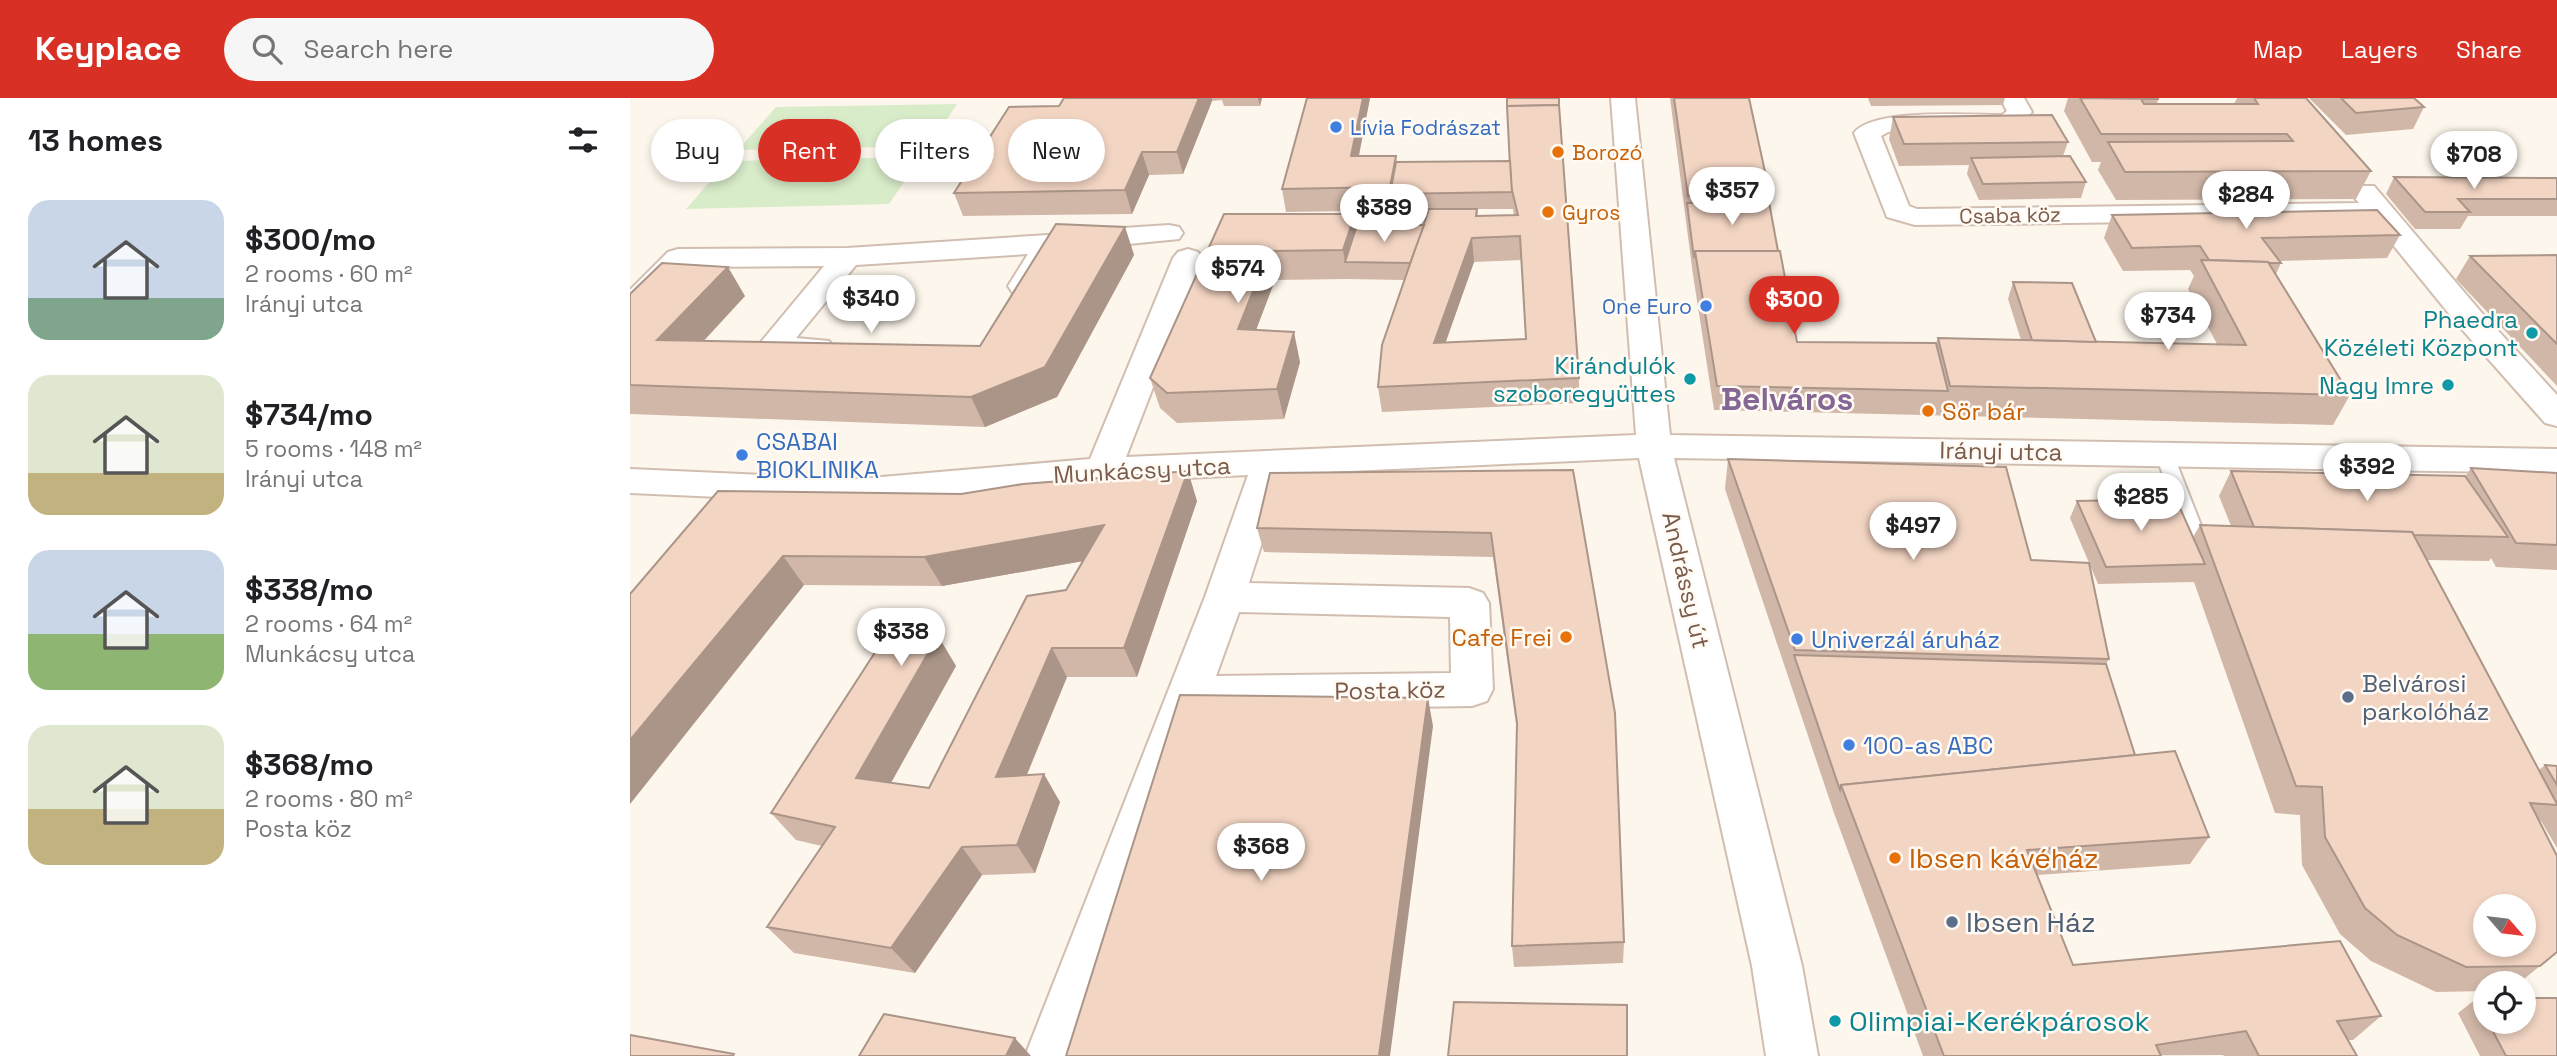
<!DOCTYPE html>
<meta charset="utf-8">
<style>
body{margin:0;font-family:"Space Grotesk",sans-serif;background:#f6f6f6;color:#202124;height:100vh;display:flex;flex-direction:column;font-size:26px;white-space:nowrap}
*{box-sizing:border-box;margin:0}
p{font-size:23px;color:#757577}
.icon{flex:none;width:38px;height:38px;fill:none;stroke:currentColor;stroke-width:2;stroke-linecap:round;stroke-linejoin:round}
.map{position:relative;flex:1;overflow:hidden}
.side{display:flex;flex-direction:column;background:#fff;width:630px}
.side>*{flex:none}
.top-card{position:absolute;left:21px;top:21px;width:665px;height:63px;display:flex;gap:14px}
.needle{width:46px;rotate:118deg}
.controls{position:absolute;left:1843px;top:796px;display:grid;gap:14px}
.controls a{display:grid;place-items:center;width:63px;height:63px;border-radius:50%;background:#fff;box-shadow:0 4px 10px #0003;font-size:35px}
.price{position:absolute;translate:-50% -60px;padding:0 16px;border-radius:24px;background:#fff;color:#222;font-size:23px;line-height:46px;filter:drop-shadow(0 2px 4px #0008)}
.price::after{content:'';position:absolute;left:50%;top:42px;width:21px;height:16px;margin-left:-10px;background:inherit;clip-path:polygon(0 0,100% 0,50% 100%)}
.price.selected{background:#d93025;color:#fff}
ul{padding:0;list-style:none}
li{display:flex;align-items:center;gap:21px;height:175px;padding:0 28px}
li span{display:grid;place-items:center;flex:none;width:196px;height:140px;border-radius:21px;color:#555}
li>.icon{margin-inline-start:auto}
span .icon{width:84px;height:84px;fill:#fffc;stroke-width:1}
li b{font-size:30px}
h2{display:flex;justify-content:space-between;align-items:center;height:84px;padding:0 28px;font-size:30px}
.pill{padding:0 24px;border-radius:32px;background:#fff;box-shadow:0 4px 10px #0003;font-size:24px;line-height:63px}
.pill.selected{background:#d93025;color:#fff}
header{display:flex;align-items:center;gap:42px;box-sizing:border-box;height:98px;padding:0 35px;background:#d93025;color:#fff}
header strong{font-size:33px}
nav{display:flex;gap:38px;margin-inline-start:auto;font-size:24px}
.search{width:490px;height:63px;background:#f6f6f6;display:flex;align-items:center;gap:18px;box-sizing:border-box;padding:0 24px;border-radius:38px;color:#757577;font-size:26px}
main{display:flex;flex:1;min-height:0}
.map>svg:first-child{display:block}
.green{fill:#d8ecc9}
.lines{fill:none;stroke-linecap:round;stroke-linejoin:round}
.lane-casing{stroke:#d1beb0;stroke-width:4}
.street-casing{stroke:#d1beb0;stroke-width:4}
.lane{fill:#fff;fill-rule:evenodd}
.street{fill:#fff;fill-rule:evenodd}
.wall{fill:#d1b7a8;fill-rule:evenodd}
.shaded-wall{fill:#aa9588}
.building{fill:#f3d5c3;stroke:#aa9588;stroke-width:2;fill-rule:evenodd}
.shop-dot{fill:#3f7fe0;stroke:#fffaf3;stroke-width:2.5}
.food-dot{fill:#e8710a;stroke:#fffaf3;stroke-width:2.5}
.culture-dot{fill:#0f9aa8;stroke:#fffaf3;stroke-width:2.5}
.service-dot{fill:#5c6f8a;stroke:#fffaf3;stroke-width:2.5}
.labels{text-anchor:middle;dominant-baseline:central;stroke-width:5;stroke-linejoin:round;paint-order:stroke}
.far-shop-label{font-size:21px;fill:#366cbe;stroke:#fffaf3;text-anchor:start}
.far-food-label{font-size:21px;fill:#c56008;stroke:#fffaf3;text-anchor:start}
.far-street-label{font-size:21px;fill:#7a5c4d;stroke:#fffaf3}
.culture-label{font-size:24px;fill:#0d838f;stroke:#fffaf3;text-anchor:end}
.food-label{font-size:24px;fill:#c56008;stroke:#fffaf3;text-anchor:start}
.shop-label{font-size:24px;fill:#366cbe;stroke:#fffaf3;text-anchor:start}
.street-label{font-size:24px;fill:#7a5c4d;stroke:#fffaf3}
.service-label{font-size:24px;fill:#4e5e75;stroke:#fffaf3;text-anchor:start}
.near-food-label{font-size:28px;fill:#c56008;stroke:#fffaf3;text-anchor:start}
.near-service-label{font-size:28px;fill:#4e5e75;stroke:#fffaf3;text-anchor:start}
.near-culture-label{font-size:28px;fill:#0d838f;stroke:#fffaf3;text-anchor:start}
.district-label{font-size:32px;font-weight:bold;fill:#846695;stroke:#fffaf3}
</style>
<header>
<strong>Keyplace</strong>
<div class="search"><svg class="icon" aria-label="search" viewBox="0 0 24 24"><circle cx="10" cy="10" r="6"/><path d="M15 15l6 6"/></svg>Search here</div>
<nav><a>Map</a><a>Layers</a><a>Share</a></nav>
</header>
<main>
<section class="side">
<h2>13 homes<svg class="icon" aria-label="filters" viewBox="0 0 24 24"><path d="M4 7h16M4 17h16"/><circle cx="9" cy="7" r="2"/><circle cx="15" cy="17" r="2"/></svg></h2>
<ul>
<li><span style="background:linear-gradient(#c9d6e8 70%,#7fa58c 0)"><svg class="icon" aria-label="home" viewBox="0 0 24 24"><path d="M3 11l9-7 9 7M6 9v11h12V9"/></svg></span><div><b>$300/mo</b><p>2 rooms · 60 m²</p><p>Irányi utca</p></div></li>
<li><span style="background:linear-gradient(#dfe7d0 70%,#c2b280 0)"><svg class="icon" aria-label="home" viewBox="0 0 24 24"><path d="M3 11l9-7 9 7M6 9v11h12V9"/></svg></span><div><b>$734/mo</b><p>5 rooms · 148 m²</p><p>Irányi utca</p></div></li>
<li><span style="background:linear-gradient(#c9d6e8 60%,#8fb573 0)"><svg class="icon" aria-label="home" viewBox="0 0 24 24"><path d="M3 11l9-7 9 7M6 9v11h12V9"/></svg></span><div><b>$338/mo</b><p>2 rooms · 64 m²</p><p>Munkácsy utca</p></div></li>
<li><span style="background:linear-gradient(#dfe7d0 60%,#c2b280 0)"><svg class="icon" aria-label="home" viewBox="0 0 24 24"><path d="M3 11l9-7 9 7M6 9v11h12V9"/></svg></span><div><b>$368/mo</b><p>2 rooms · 80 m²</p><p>Posta köz</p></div></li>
</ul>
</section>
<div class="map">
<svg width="1927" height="958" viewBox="0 0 1927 958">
<rect width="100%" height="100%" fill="#fdf6ec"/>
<g class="green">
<path d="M327,6l-28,42 -191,4 38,-43z"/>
<path d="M291,59l-32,47 -203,5 42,-48z"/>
</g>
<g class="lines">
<defs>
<path id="lane" d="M1534,350l9,6 40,102 -2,5h-14l-2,-5 -40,-102z"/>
<g id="street">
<path d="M981,0h24l35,337 887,14v24l-883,-15 128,508 16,90h-52l-14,-90 -113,-508 -355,16 -35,109 220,5 14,5 6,10 4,86 -6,12 -15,5 -268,4 -127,346h-52l180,-459 43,-122 -145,7 -245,21 -228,-10v-24l228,10 232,-20 83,-201 5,-6 10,-3 10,3 5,6 -77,199 510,-22zM609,514l211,5 1,56 -235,3z"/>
<path d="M1370,0h24l8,14 -14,15 -9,3 -121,2 -7,4 28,70 8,3 442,-6 -9,-11 4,-6h20l107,126 76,83v31l-12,-3 -86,-97 -87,-107 -457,6 -28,-8 -33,-84c18,-25 117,-18 148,-18l5,-4z"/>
<path d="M539,127l10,2 4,6 -4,6 -101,10 -10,-3 -4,-6 4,-6 10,-3z"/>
<path d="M418,137l10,3 4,6 -28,48 -11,3 -11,-3 -4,-6 20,-32 -172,11 -60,73 33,3 5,7 -5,7c-21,5 -47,5 -68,0l-5,-7 68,-82 -138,1 -45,47 -11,3v-27l38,-38 10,-3 169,-1z"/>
</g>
</defs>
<use href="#lane" class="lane-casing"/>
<use href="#street" class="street-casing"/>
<use href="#lane" class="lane"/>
<use href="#street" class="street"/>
</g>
<g class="wall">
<path d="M434,0h198l-2,8h-36l-2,-6 -10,1 -29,73 -34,1 -17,39 -169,2 -9,-23 105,-87z"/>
<path d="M677,0h63l-11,58 37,6 114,-1 69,217v25l-197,9 -4,-25 26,-107 -56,-1 -73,1 -19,50 44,32 -16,57 -107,4 -17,-15 -10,-30 74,-164 133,11h67l5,-15 -143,2 -4,-23zM847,111h36l1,7h-36zM892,162l4,79 -81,4 29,-81z"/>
<path d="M1040,0h79l21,97 -1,7 9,49 19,91 139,1 2,-5 83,2 -13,-41 5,-17 83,60 121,2 -29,-55 6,-13 -4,-6 -67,1 -19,-33 8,-23 288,20 -13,23 -107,3 1,2 -5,11 74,121 -17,30 -619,-15 -21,-135z"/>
<path d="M1238,0h137l-2,7 -132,1z"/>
<path d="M1438,0h90l-1,6h77l3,-6h69l65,73 -15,28 -240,1 -18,-30 3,-8h-9l-28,-51z"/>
<path d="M1679,0h105l10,9 -11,22 -67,6z"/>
<path d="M1263,19l175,25 -5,14 23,26 -5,16 -102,2 -12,-26 2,-9 -70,1 -10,-27z"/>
<path d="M1764,79l163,1v38h-89l-8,13h-45l-29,-35z"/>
<path d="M495,129l9,28 -77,142 -72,30 -355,-13v-120l115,2 -41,45 276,5z"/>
<path d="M1927,157v131l-101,-107 14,-23z"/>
<path d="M1098,361l303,101 78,99 -3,5 29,91 74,82 -19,27 -153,11 36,90 308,51 -28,24h-5l9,16h-133l-1,-1 -300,1 -89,-243 -109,-324z"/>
<path d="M1841,370l86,5v97l-61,-3 -5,-9 -2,3 -62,-1 112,210 6,-5 12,1v82l-16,-27 -2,1 18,130 -39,32h-33v7l-49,1 -65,-31 -31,-27 -38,-69 -2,-50 -25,-2 -81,-231 -96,2 -28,-66 7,-17 116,36 7,-12 31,1 -12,-30 12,-25 234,6z"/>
<path d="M943,372l51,472 -1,21 -109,4 -2,-21 5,-215 -24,-174 -229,-5 -7,-24z"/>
<path d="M88,393l479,10 -60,176h-70l-40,98 33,27 -25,71 -53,2 -67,98 -121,-20 -27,-26 55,-81 -26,-6 -25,-27 167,-177 18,30 -65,117 38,5 137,-198 17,-29 -141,25 -138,-1 -174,219v-210z"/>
<path d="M1846,901h9v23h39l33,34h-77l-22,-43z"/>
</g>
<g class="shaded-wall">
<path d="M569,0h13v3l-29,73 -6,-22z"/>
<path d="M628,0h4l-2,8z"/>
<path d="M733,0h7l-16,81 -3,-23z"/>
<path d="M512,54l7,23 -17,39 -7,-24z"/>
<path d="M766,58l2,23 -8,15 3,16 -3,-23z"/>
<path d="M725,116l4,28 -14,20 -2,-12z"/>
<path d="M495,129l9,28 -77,142 -72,30 -14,-30z"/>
<path d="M842,140l2,24 -37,105 -3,-24z"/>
<path d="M639,153l6,29 -30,79 -7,-30z"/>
<path d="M98,169l17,29 -68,73 -20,-29z"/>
<path d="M664,234l6,30 -16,57 -7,-30z"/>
<path d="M558,373l9,30 -60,176 -13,-29z"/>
<path d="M474,427l13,30 -175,31 -18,-29z"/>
<path d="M153,458l21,29 -174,219v-64z"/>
<path d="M308,538l18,30 -78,140 -22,-28z"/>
<path d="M422,550l15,29 -53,128 -18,-28z"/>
<path d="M798,600l5,28 -43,330h-11z"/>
<path d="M414,676l16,28 -25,71 -18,-28z"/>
<path d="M332,749l20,28 -67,98 -24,-25z"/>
<path d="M385,940l16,18h-25z"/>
</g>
<g class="building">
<path d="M434,0h135l-22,54h-35l-17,38 -171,3 55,-86 50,-1z"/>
<path d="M677,0h56l-12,58h45l-6,31 -108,2z"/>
<path d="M877,0h52v7l-52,1z"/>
<path d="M1044,0h75l21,97 -82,1z"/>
<path d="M1450,0l79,1h-18l3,5h114l-4,-6h52l65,73 -246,1 -17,-30 185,-1 -6,-7h-186z"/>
<path d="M1711,0h73l10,9 -68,6z"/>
<path d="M929,7l20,273 -201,9 4,-42 47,-136h48l-1,7 42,-1 -7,-29 -4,-80zM890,138l6,103 -92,4 38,-105z"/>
<path d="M1422,17l16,27 -164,2 -11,-27z"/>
<path d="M1440,58l16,26 -103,2 -12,-26z"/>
<path d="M880,63l2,31 -122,2 6,-32z"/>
<path d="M1764,79l163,1v21h-99l12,13h-45z"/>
<path d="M1139,104l9,49h-83l-1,7 -7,-55z"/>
<path d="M1747,112l23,25 -138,3 19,25h-12l-1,-1 -59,-2 -9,-14 -68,2 -20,-33z"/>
<path d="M594,116h131l-12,36 -74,1 -31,78 56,3 -17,57 -110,4 -17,-15z"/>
<path d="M426,126l69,3 -80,140 -74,30 -341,-12v-91l32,-31 66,4 -71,73 323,6z"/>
<path d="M727,127h67l-14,38 -65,-1z"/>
<path d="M1065,153h85l17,91 139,1 12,48 -231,-5z"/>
<path d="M1927,157v89l-87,-88z"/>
<path d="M1571,162l67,2 82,133 -400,-9 -12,-48 308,7z"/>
<path d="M1383,184l59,1 24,59 -64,-2z"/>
<path d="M1098,361l278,8 25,93 58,3 20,96 -314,-9z"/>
<path d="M1841,370l86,5v72l-41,-2z"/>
<path d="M943,372l42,243 9,229 -112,4 5,-223 -26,-190 -234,-5 13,-55z"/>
<path d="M558,373l-64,177h-72l-56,129 48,-3 -27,71 -55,2 -71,101 -124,-21 68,-100 -64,-14 114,-176 53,-1 -82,142 73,10 98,-192 39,-6 38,-65 -180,32 -141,-1 -153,184v-146l88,-103 243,3 62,-10z"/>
<path d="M1601,373l234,5 43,61 -94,-2 -2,-3 -158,-5z"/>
<path d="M1546,401l29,65 -99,3 -29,-66z"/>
<path d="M1570,427l212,7 145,272v1l-27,-2 27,53v96l-17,14 -74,1 -69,-32 -32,-27 -40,-71 -3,-50 -26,-1zM1855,808h39v39h-39z"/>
<path d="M1164,557l312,9 29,91 -294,30 -1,5z"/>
<path d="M550,597l248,3 -49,358h-313z"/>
<path d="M1545,653l34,86 -182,13 46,115 267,-24 41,75 -44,5 20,35h-98l-13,-25 -90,14 5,11h-217l-103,-271z"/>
<path d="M1915,667l12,1v19z"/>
<path d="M1894,900h33v58h-51l-18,-34h36z"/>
<path d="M1846,901h9v17z"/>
<path d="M824,904l173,3v51h-179z"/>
<path d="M254,916l131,24 -9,18h-147z"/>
<path d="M0,937l104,19 -1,2h-103z"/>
</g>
<g class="shop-dot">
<circle cx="706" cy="29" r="7"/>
<circle cx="1076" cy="208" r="7"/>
<circle cx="112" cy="357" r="7"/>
<circle cx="1167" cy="541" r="7"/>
<circle cx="1219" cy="647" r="7"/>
</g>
<g class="food-dot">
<circle cx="928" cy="54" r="7"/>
<circle cx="918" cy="114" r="7"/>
<circle cx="1298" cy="313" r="7"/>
<circle cx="936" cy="539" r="7"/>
<circle cx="1265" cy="760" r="7"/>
</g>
<g class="culture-dot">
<circle cx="1902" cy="235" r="7"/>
<circle cx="1060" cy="281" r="7"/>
<circle cx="1818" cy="287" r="7"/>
<circle cx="1205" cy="923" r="7"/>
</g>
<g class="service-dot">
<circle cx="1718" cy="599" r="7"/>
<circle cx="1322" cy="824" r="7"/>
</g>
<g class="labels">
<g class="far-shop-label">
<text x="720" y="29">Lívia Fodrászat</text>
<text x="1062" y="208" text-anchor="end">One Euro</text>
</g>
<g class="far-food-label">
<text x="942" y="54">Borozó</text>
<text x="932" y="114">Gyros</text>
</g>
<g class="far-street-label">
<text transform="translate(1380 117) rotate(-1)">Csaba köz</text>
</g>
<g class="culture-label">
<text x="1888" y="221">Phaedra<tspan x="1888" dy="28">Közéleti Központ</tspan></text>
<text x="1046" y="267">Kirándulók<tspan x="1046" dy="28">szoboregyüttes</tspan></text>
<text x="1804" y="287">Nagy Imre</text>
</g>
<g class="food-label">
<text x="1312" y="313">Sör bár</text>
<text x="922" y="539" text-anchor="end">Cafe Frei</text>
</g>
<g class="shop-label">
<text x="126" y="343">CSABAI<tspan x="126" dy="28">BIOKLINIKA</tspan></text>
<text x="1181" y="541">Univerzál áruház</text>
<text x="1233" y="647">100-as ABC</text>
</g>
<g class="street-label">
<text transform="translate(1371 353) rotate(1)">Irányi utca</text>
<text transform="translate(512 372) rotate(-3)">Munkácsy utca</text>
<text transform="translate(1056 482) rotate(77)">Andrássy út</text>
<text transform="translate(760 592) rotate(-1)">Posta köz</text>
</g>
<g class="service-label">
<text x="1732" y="585">Belvárosi<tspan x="1732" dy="28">parkolóház</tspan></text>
</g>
<g class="near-food-label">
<text x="1279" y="760">Ibsen kávéház</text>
</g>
<g class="near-service-label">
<text x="1336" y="824">Ibsen Ház</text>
</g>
<g class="near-culture-label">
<text x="1219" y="923">Olimpiai-Kerékpárosok</text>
</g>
<g class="district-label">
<text x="1157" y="301">Belváros</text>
</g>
</g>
</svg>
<div class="controls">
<a><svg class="needle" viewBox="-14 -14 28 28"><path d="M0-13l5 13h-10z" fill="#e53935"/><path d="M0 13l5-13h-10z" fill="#757577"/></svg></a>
<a><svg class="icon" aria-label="locate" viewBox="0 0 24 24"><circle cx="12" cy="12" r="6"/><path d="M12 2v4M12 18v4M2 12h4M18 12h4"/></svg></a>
</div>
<b class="price" style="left:1844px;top:93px">$708</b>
<b class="price" style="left:1102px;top:129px">$357</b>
<b class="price" style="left:1616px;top:133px">$284</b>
<b class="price" style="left:754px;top:146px">$389</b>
<b class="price" style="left:608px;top:207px">$574</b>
<b class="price" style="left:241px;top:237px">$340</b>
<b class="price selected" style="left:1164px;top:238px">$300</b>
<b class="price" style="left:1538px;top:254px">$734</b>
<b class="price" style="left:1737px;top:405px">$392</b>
<b class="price" style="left:1511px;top:435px">$285</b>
<b class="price" style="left:1283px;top:464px">$497</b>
<b class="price" style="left:271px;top:570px">$338</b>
<b class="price" style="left:631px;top:785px">$368</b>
<div class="top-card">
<a class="pill">Buy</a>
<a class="pill selected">Rent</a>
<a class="pill">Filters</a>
<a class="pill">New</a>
</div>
</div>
</main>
